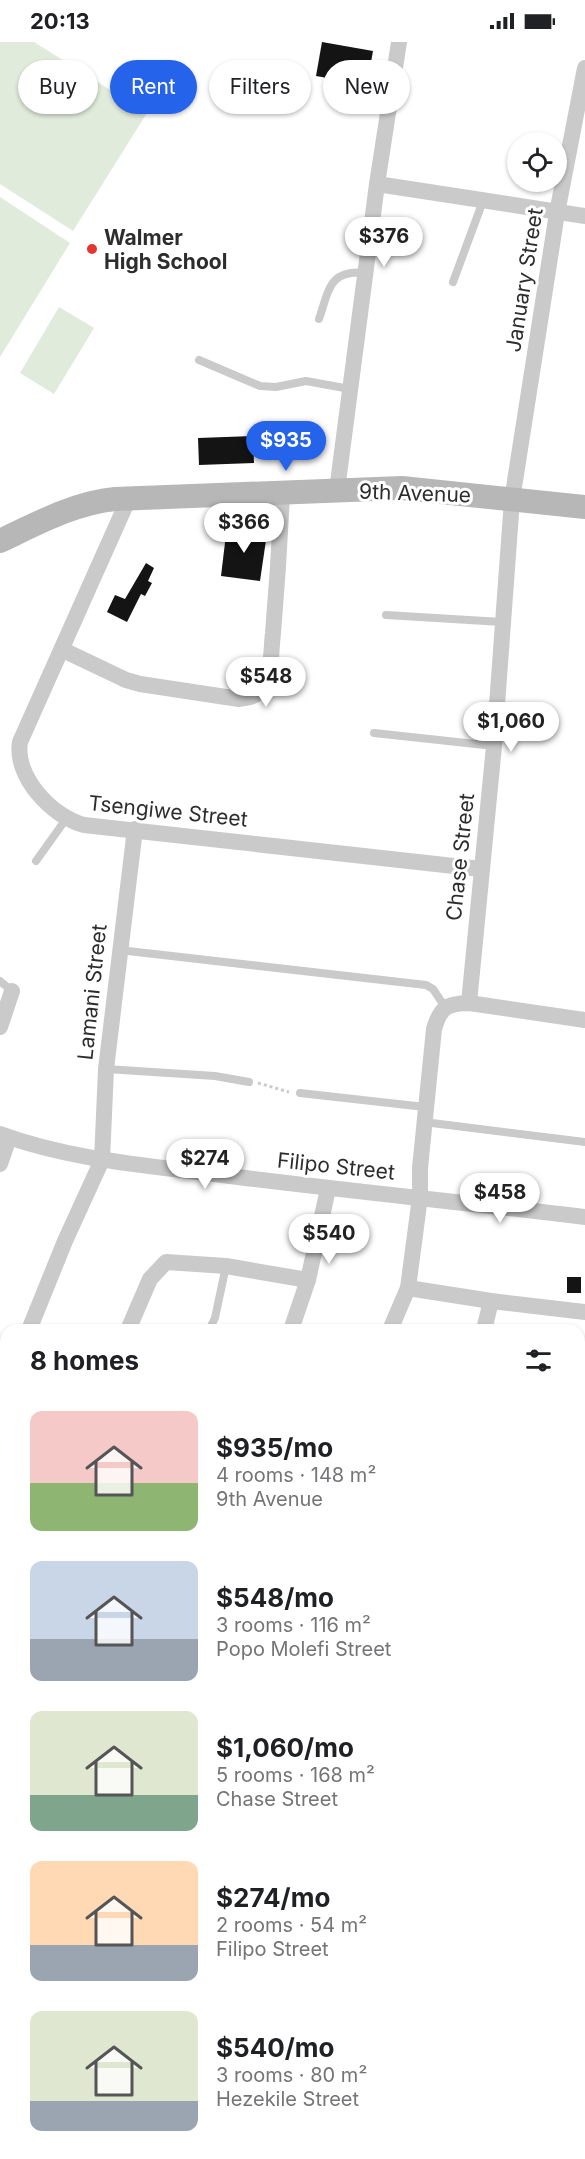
<!DOCTYPE html>
<meta charset="utf-8">
<style>
body{margin:0;font-family:Inter,sans-serif;background:#f2f2f2;color:#202124;height:100vh;display:flex;flex-direction:column;font-size:22px;white-space:nowrap}
*{box-sizing:border-box;margin:0}
p{font-size:20px;color:#757577}
.icon{flex:none;width:33px;height:33px;fill:none;stroke:currentColor;stroke-width:2;stroke-linecap:round;stroke-linejoin:round}
.map{position:relative;flex:1;overflow:hidden}
.side{position:absolute;left:0px;top:1282px;width:585px;height:836px;display:flex;flex-direction:column;background:#fff;border-radius:18px 18px 0 0;box-shadow:0 2px 4px #0004}
.side>*{flex:none}
.guide{position:absolute;left:18px;top:18px;width:549px;height:54px;display:flex;gap:12px}
.tools{position:absolute;left:507px;top:90px;display:grid;gap:12px}
.tools a{display:grid;place-items:center;width:60px;height:60px;border-radius:50%;background:#fff;box-shadow:0 2px 4px #0004;font-size:30px}
.price{position:absolute;translate:-50% -51px;padding:0 14px;border-radius:21px;background:#fff;color:#222;font-size:20px;line-height:39px;filter:drop-shadow(0 2px 3px #0008)}
.price::after{content:'';position:absolute;left:50%;top:36px;width:18px;height:14px;margin-left:-9px;background:inherit;clip-path:polygon(0 0,100% 0,50% 100%)}
.price.selected{background:#2563eb;color:#fff}
ul{padding:0;list-style:none}
li{display:flex;align-items:center;gap:18px;height:150px;padding:0 30px}
li span{display:grid;place-items:center;flex:none;width:168px;height:120px;border-radius:12px;color:#555}
li>.icon{margin-inline-start:auto}
span .icon{width:72px;height:72px;fill:#fffc;stroke-width:1}
li b{font-size:26px}
h2{display:flex;justify-content:space-between;align-items:center;height:72px;padding:0 30px;font-size:26px}
.pill{padding:0 21px;border-radius:27px;background:#fff;box-shadow:0 2px 4px #0004;font-size:21px;line-height:54px}
.pill.selected{background:#2563eb;color:#fff}
.status{display:flex;justify-content:space-between;align-items:center;height:42px;padding:0 30px;background:#fff;direction:ltr}
.status svg{height:16px;fill:currentColor}
.map>svg:first-child{display:block}
.green{fill:#e1ebdb}
.building{fill:#141414}
.lines{fill:none;stroke-linecap:round;stroke-linejoin:round}
.path{stroke:#cacaca;stroke-width:3;stroke-dasharray:3 3;stroke-linecap:butt}
.lane{stroke:#cacaca;stroke-width:8}
.street{stroke:#cacaca;stroke-width:16}
.secondary{stroke:#b7b7b7;stroke-width:24}
.poi-dot{fill:#e4362f;stroke:#fff;stroke-width:2}
.labels{text-anchor:middle;dominant-baseline:central;stroke-width:6;stroke-linejoin:round;paint-order:stroke}
.poi-label{font-size:21px;font-weight:bold;fill:#2d2d2d;stroke:#fff;text-anchor:start}
.street-label{font-size:21px;fill:#2d2d2d;stroke:#fff}
</style>
<div class="status"><b>20:13</b><svg viewBox="0 0 49 12"><path d="M0 12V9h3v3zM5 12V6h3v6zM10 12V3h3v9zM15 12V0h3v12zM26 1h20v11H26zM47 4h2v5h-2z"/></svg></div>
<div class="map">
<svg width="585" height="2117" viewBox="0 0 585 2117">
<rect width="100%" height="100%" fill="#fff"/>
<g class="green">
<path d="M0,0h34l113,71 -74,118 -73,-47z"/>
<path d="M0,155l70,46 -70,114z"/>
<path d="M59,265l35,21 -40,66 -34,-21z"/>
</g>
<g class="building">
<path d="M322,0l51,9 -6,34 -51,-9z"/>
<path d="M253,394l1,27 -55,2 -1,-27z"/>
<path d="M227,484l35,5 4,9 -6,41 -39,-5z"/>
<path d="M146,521l8,5 -6,13 4,2 -7,13 -4,-2 -14,28 -20,-10 8,-17 10,4z"/>
<rect x="567" y="1235" width="14" height="16"/>
</g>
<g class="lines">
<path class="path" d="M258,1041l31,9"/>
<g class="lane">
<path d="M453,240l30,-81"/>
<path d="M319,277c10,-29 10,-50 47,-46"/>
<path d="M199,318l61,26 16,1 30,-6 44,8"/>
<path d="M386,573l116,7"/>
<path d="M374,691l120,13"/>
<path d="M36,819l30,-42"/>
<path d="M119,908l307,35 7,4 12,18"/>
<path d="M0,939l12,10"/>
<path d="M106,1027l109,7 34,6"/>
<path d="M300,1051l125,14"/>
<path d="M424,1080l161,20"/>
<path d="M209,1288l6,-12 11,-52"/>
</g>
<g class="street">
<path d="M377,142l208,32"/>
<path d="M337,448l40,-306 22,-142"/>
<path d="M128,458l-108,242c-6,34 32,75 64,83l397,44"/>
<path d="M63,608l63,30 14,4 99,15c10,-1 18,-3 24,-11 9,-14 8,-39 10,-55 4,-47 7,-93 9,-140"/>
<path d="M469,961l25,-257 18,-246 45,-287 28,-145"/>
<path d="M0,985l12,-36"/>
<path d="M0,1092c68,25 143,31 214,40 124,16 248,28 371,43"/>
<path d="M0,1122l9,-26"/>
<path d="M408,1246l83,13 94,11"/>
<path d="M29,1288l36,-89 37,-81 4,-91 29,-240"/>
<path d="M128,1288l22,-51 16,-17 60,4 82,14"/>
<path d="M291,1288l17,-50 20,-91"/>
<path d="M390,1288l18,-42 12,-91v-29l14,-139c6,-21 13,-26 35,-26l116,17"/>
<path d="M484,1288l7,-29"/>
<path d="M0,1362l6,-15"/>
<path d="M579,1374l6,3"/>
<path d="M579,1546l6,-11"/>
<path d="M0,1565l6,1"/>
<path d="M0,1615l6,-16"/>
<path d="M0,1670l4,-6"/>
<path d="M579,1727l6,-11"/>
<path d="M579,1796l6,2"/>
<path d="M0,1884l6,-9"/>
<path d="M579,1893l6,2"/>
<path d="M579,1950l6,-5"/>
<path d="M0,2050l6,-9"/>
<path d="M0,2079l6,6"/>
<path d="M31,2112l4,5"/>
<path d="M434,2112l5,5"/>
<path d="M70,2117l3,-5"/>
<path d="M183,2117l2,-5"/>
<path d="M281,2117l1,-5"/>
<path d="M415,2117l5,-5"/>
</g>
<g class="secondary">
<path d="M0,499c36,-17 74,-38 115,-42l287,-11 183,19"/>
<path d="M579,2078l6,-6"/>
<path d="M539,2117l5,-5"/>
</g>
</g>
<circle class="poi-dot" cx="92" cy="207" r="6"/>
<g class="labels">
<g class="poi-label">
<text x="104" y="195">Walmer<tspan x="104" dy="24">High School</tspan></text>
</g>
<g class="street-label">
<text transform="translate(524 238) rotate(-81)">January Street</text>
<text transform="translate(415 451) rotate(2)">9th Avenue</text>
<text transform="translate(168 769) rotate(6)">Tsengiwe Street</text>
<text transform="translate(460 815) rotate(-84)">Chase Street</text>
<text transform="translate(92 950) rotate(-84)">Lamani Street</text>
<text transform="translate(336 1124) rotate(6)">Filipo Street</text>
</g>
</g>
</svg>
<div class="tools">
<a><svg class="icon" aria-label="locate" viewBox="0 0 24 24"><circle cx="12" cy="12" r="6"/><path d="M12 2v4M12 18v4M2 12h4M18 12h4"/></svg></a>
</div>
<b class="price" style="left:384px;top:226px">$376</b>
<b class="price selected" style="left:286px;top:430px">$935</b>
<b class="price" style="left:244px;top:512px">$366</b>
<b class="price" style="left:266px;top:666px">$548</b>
<b class="price" style="left:511px;top:711px">$1,060</b>
<b class="price" style="left:205px;top:1148px">$274</b>
<b class="price" style="left:500px;top:1182px">$458</b>
<b class="price" style="left:329px;top:1223px">$540</b>
<div class="guide">
<a class="pill">Buy</a>
<a class="pill selected">Rent</a>
<a class="pill">Filters</a>
<a class="pill">New</a>
</div>
<section class="side">
<h2>8 homes<svg class="icon" aria-label="filters" viewBox="0 0 24 24"><path d="M4 7h16M4 17h16"/><circle cx="9" cy="7" r="2"/><circle cx="15" cy="17" r="2"/></svg></h2>
<ul>
<li><span style="background:linear-gradient(#f6c9c9 60%,#8fb573 0)"><svg class="icon" aria-label="home" viewBox="0 0 24 24"><path d="M3 11l9-7 9 7M6 9v11h12V9"/></svg></span><div><b>$935/mo</b><p>4 rooms · 148 m²</p><p>9th Avenue</p></div></li>
<li><span style="background:linear-gradient(#c9d6e8 65%,#9aa5b1 0)"><svg class="icon" aria-label="home" viewBox="0 0 24 24"><path d="M3 11l9-7 9 7M6 9v11h12V9"/></svg></span><div><b>$548/mo</b><p>3 rooms · 116 m²</p><p>Popo Molefi Street</p></div></li>
<li><span style="background:linear-gradient(#dfe7d0 70%,#7fa58c 0)"><svg class="icon" aria-label="home" viewBox="0 0 24 24"><path d="M3 11l9-7 9 7M6 9v11h12V9"/></svg></span><div><b>$1,060/mo</b><p>5 rooms · 168 m²</p><p>Chase Street</p></div></li>
<li><span style="background:linear-gradient(#ffd9b3 70%,#9aa5b1 0)"><svg class="icon" aria-label="home" viewBox="0 0 24 24"><path d="M3 11l9-7 9 7M6 9v11h12V9"/></svg></span><div><b>$274/mo</b><p>2 rooms · 54 m²</p><p>Filipo Street</p></div></li>
<li><span style="background:linear-gradient(#dfe7d0 75%,#9aa5b1 0)"><svg class="icon" aria-label="home" viewBox="0 0 24 24"><path d="M3 11l9-7 9 7M6 9v11h12V9"/></svg></span><div><b>$540/mo</b><p>3 rooms · 80 m²</p><p>Hezekile Street</p></div></li>
</ul>
</section>
</div>
